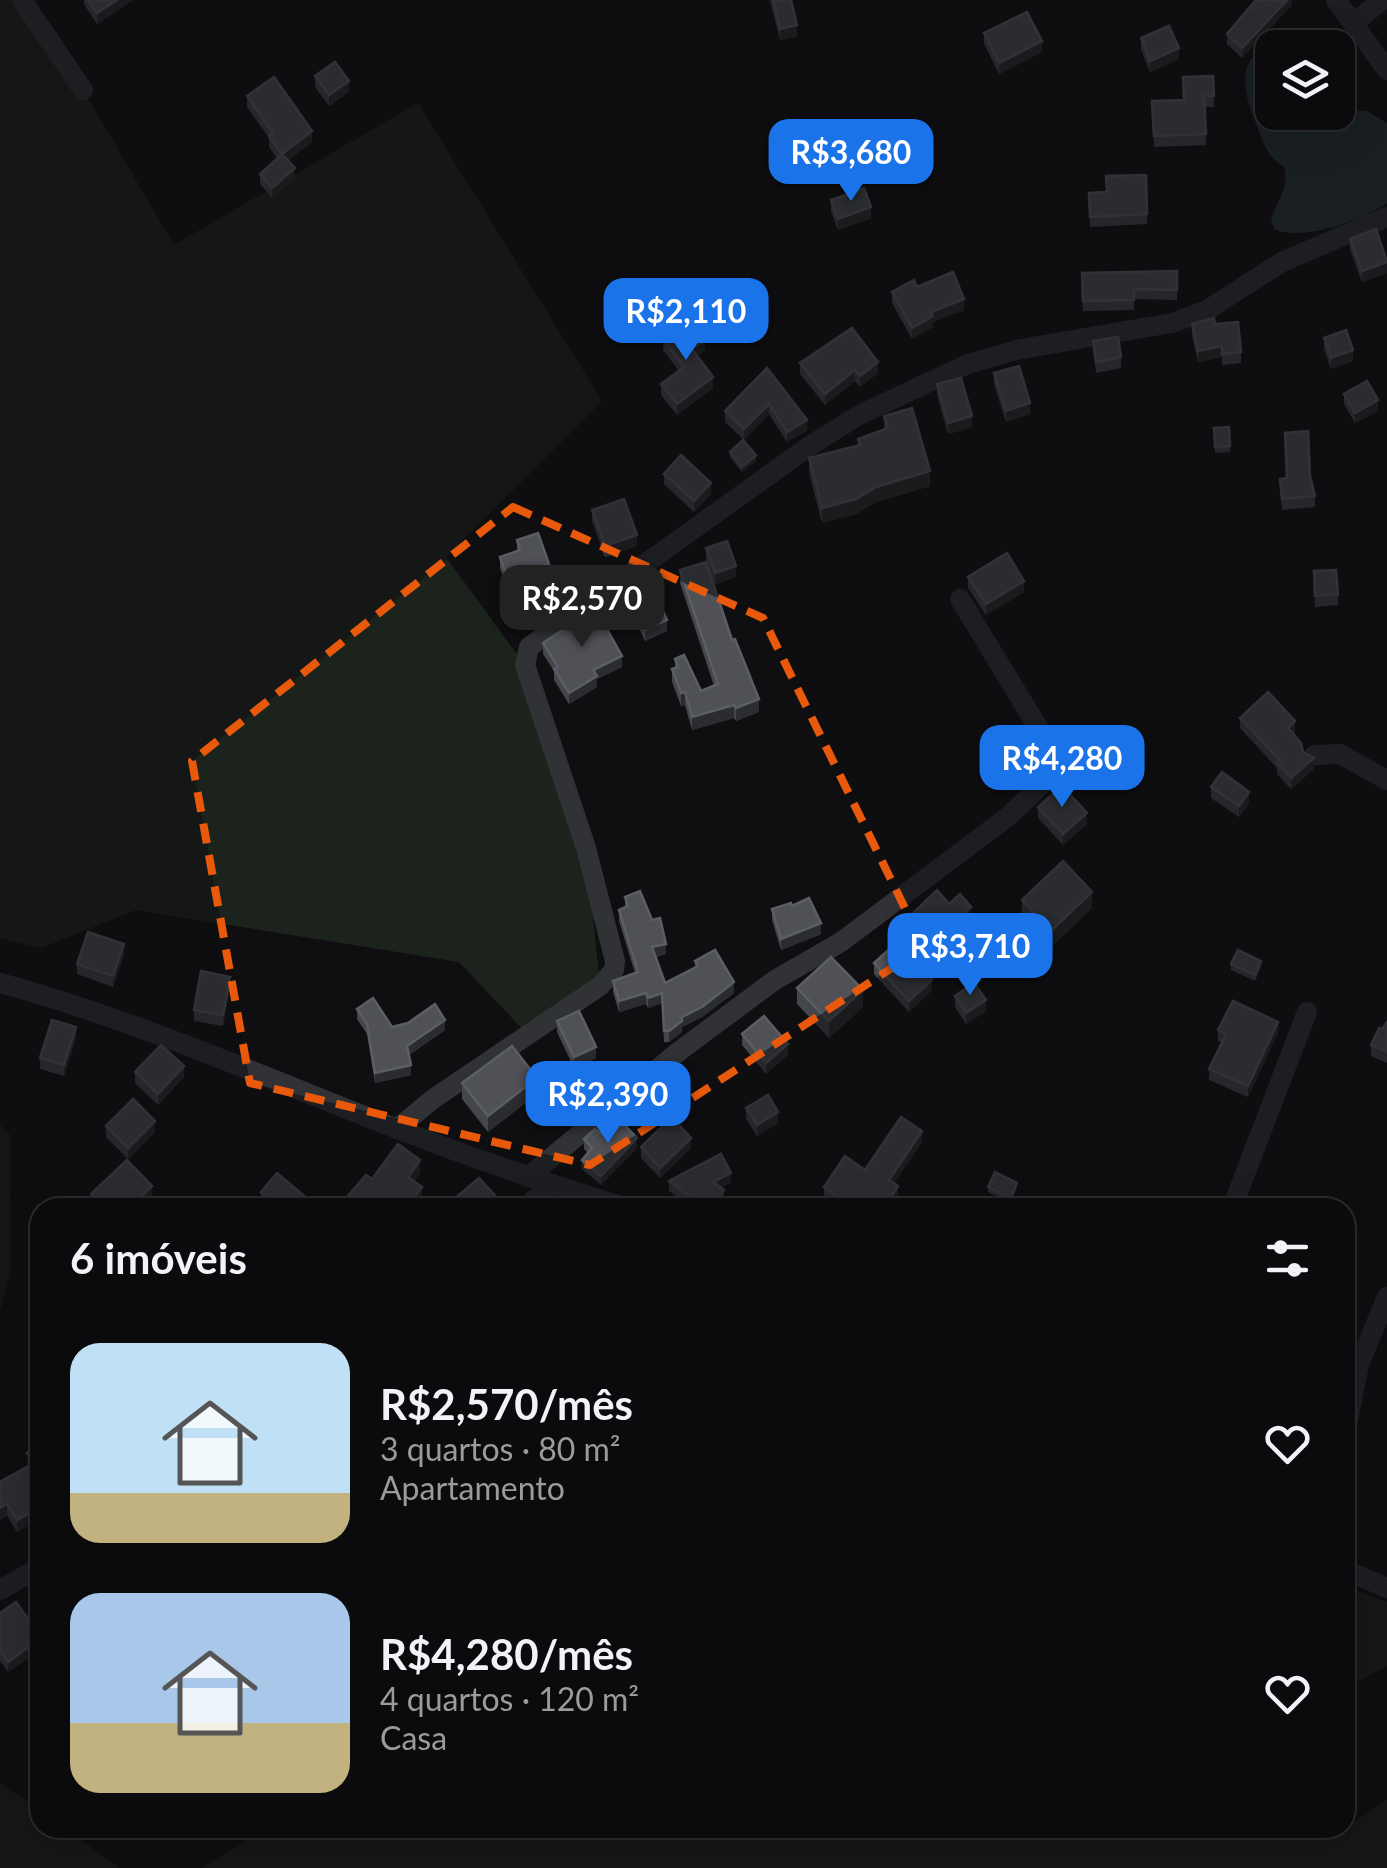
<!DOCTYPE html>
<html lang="pt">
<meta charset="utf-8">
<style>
body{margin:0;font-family:Lato,sans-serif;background:#141416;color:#f1f3f6;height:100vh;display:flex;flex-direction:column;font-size:38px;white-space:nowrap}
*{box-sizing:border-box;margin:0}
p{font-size:32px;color:#9a9b9d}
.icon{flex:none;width:55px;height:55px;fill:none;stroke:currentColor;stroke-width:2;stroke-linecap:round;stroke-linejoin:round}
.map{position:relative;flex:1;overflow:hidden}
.details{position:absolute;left:30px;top:1198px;width:1325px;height:640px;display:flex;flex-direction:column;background:#0b0b0d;border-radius:30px;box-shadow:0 10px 40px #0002,0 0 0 2px #2b2b2e}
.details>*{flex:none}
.fabs{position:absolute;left:1255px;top:30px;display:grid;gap:20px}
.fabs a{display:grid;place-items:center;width:100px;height:100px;border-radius:20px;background:#0b0b0d;box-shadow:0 10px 40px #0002,0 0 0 2px #2b2b2e;font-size:50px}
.price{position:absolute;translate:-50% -85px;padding:0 22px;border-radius:20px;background:#1a73e8;color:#fff;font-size:32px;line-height:65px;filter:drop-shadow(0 2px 5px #0008)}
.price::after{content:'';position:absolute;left:50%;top:60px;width:30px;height:22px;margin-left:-15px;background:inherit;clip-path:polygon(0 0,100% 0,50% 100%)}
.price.selected{background:#222;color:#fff}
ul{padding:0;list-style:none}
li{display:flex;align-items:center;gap:30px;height:250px;padding:0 40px}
li span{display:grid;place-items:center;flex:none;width:280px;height:200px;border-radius:30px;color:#555}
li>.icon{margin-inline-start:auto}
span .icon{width:120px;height:120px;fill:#fffc;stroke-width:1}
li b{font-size:42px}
h2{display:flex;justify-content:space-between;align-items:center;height:120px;padding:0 40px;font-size:42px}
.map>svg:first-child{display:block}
.green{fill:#1c231c}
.water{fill:#293339}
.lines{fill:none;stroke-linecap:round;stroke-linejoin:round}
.minor{stroke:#303236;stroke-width:20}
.wall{fill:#45464c}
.shaded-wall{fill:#2b2c30}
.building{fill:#4f5157;stroke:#5b5e65;stroke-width:2.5}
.marked{fill:none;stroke:#e8590c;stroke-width:8;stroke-dasharray:20 12;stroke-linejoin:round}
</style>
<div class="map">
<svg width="1387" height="1868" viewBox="0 0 1387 1868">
<rect width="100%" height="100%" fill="#0f0f11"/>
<g class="green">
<path d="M0,0h20l63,90 91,155 244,-142 184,298 -156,156 79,108 61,183 14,138 -73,48 -68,-72 -323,-52 -95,38 -41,-10z"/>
<path d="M0,1125l10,10v139l-10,38z"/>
<path d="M1345,1587l42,15v64l-42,22z"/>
<path d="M0,1783l40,27v18h24l56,40h-120z"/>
<path d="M1387,1799v69h-1186l66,-40 1076,2z"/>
</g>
<path class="water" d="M1283,39l21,8 -32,1v64h66v-6l7,5h22l20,12v80c-23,17 -86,39 -113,26l-3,-10c6,-19 19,-31 13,-52 -19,-12 -21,-27 -29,-46 -15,-37 -18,-69 28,-82z"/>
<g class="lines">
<g class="minor">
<path d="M22,0l61,90"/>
<path d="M1336,0l51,70"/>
<path d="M1353,24l29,-24"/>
<path d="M1314,755l26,-1 47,26"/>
<path d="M0,983c135,37 265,94 395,145 76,30 154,56 232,80"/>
<path d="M397,1129l36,-30 167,-113 14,-16 1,-9 -29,-113 -61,-183 4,-18 282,-202 48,-30 109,-51 48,-14 156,-27 35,-13 75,-48 105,-45"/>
<path d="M528,1177l150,-125 97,-72 66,-38 168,-126 33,-32 14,-27 -96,-158"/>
<path d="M524,1208l28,-24"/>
<path d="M1232,1208l75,-196"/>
<path d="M1345,1436l14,-72 28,-67"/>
<path d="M1345,1570l42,18"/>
<path d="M0,1590l40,-23"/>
</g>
</g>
<g class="wall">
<path d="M84,0h49l-36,24 -13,-20z"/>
<path d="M770,0h21l6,36 -17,4z"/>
<path d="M1292,0v5l-50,53 -15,-14v-10z"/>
<path d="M984,33l58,19 -43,22 -15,-30z"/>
<path d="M1141,38l38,21 -29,13 -9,-23z"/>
<path d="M315,76l34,16 -20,14 -14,-19z"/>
<path d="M1213,76l1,31h-9l1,38 -52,2 -2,-46 32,-1z"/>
<path d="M247,96l65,46 -24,18 7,18 -23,20 -12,-14v-10l17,-16 -8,-11v-9l-22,-31z"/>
<path d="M1146,175l1,49 -57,3 -1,-34 17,-1z"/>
<path d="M831,200l40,18 -33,12 -7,-19z"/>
<path d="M1350,239l37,23v11l-25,9 -12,-32z"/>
<path d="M1177,271v29l-43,-1v11l-51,1 -1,-38z"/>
<path d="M892,292l72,18 -31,12v5l-21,12 -20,-36z"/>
<path d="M1192,324h23l26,28v11l-19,2v-8l-24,5 -6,-27z"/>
<path d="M1324,338l29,23 -22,8 -7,-20z"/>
<path d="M663,339l42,11 -8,6 16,32 -36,27 -16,-20v-11l18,-13 -16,-21z"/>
<path d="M1093,341l28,16v11l-25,5z"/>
<path d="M800,363l78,10 -18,14 -5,-6 -30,24 -25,-31z"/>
<path d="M767,368l40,63 -20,11 -18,-28 -25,26 -19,-18v-11z"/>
<path d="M994,373l36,41 -24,8 -12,-38z"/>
<path d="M937,384l35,43 -24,7 -11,-39z"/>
<path d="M1344,394l34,17 -23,12 -11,-19z"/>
<path d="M884,416l46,70 -54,16 -20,12 -34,9 -13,-50v-15l49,-13v-6l26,-10z"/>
<path d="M1229,427l1,25 -15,1 -1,-25z"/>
<path d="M730,452l26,9 -14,11 -12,-15z"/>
<path d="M664,474l47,20 -17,18 -30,-28z"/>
<path d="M1310,476l5,20v11l-33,3 -2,-31z"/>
<path d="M592,510l45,36 -32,11 -13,-36z"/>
<path d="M517,540l32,35 -42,14 -7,-21v-11l17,-6z"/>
<path d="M706,548l30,29 -21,7 -9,-25z"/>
<path d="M680,570l52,70 27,72 -23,9 -2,-3 -42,12 -7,-25 -4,1 -9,-24v-13l3,-1v-9l26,32 13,-5 -34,-103z"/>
<path d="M1314,571l24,23v11l-23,2z"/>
<path d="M968,577l56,15 -38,23 -18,-27z"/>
<path d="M630,597l37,34 -22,10 -15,-33z"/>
<path d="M543,643l79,24 -25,12v8l-28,17 -15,-24v-9l-11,-17z"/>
<path d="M1240,718l55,14 -2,2 21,35 -23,20 -14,-15v-6l-37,-40z"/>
<path d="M1211,787l38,16 -10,14 -28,-19z"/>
<path d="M1038,807l49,17 -24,21 -25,-27z"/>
<path d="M625,897l41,57 -10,3 9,26 30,-15v-7l39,32 -32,24 -20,10v5l-13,10h-5l-2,-39 -14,5 -2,-4 -27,8 -6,-20v-11l22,-8 -16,-52v-11l6,-2z"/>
<path d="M1022,900l70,8 -41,39 -29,-31z"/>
<path d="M949,904l22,14 -35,31 -23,-26v-10z"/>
<path d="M792,906l29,28 -40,16 -9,-30v-11z"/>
<path d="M124,955l-11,32 -36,-13v-10z"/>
<path d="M874,963l58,27 -23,22 -35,-38z"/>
<path d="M1231,964l30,2 -6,15 -24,-11z"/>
<path d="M230,988l-7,38 -29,-5v-11z"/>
<path d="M797,988l66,19 -34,31 -32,-34z"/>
<path d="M955,996l31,15 -20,13 -11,-17z"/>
<path d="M357,1009l35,18 53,3 -36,25 2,20 -36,8 -8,-49 -10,-15z"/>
<path d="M557,1021l39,37 -22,10 -17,-36z"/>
<path d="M1387,1022v41l-16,-7v-11z"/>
<path d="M1218,1030l60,3 -30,64 -39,-17v-11l13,-27 -4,-1z"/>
<path d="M742,1034l46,21 -22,19 -24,-29z"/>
<path d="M76,1038l-12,38 -24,-7v-11z"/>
<path d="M135,1072l49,5 -26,28 -23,-22z"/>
<path d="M462,1083l75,11 -49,38 -26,-33z"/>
<path d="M746,1108l32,15 -21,13 -11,-17z"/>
<path d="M106,1126l49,6 -27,27 -22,-22z"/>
<path d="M601,1134l36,14 -36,37 -19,-16v-9l6,-7 -4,-4v-10z"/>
<path d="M922,1142l-28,41 4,14 -7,11h-53l-14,-10v-11l41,-17z"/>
<path d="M641,1147l50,1 -31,30 -19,-20z"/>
<path d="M669,1181l62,1 -10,6 3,12 -5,8h-26l-24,-17z"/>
<path d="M988,1187l29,1 -7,15 -22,-11z"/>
<path d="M261,1192l49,16h-44l-5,-5z"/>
<path d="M91,1194l61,3 -11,11h-48l-2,-3z"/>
<path d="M40,1444l-23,88 -10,-17 -7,5v-38l28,-15 -1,-14z"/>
<path d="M0,1613l40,23v14l-32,22 -8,-11z"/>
</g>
<g class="shaded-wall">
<path d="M117,0h16l-36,24v-11z"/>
<path d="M1287,0h5v5l-50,53v-10z"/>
<path d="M797,25v11l-17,4v-11z"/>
<path d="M1042,41v11l-43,22v-11z"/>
<path d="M1179,48v11l-29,13v-11z"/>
<path d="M349,81v11l-20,14v-11z"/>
<path d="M312,131v11l-30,22v-10z"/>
<path d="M295,168v10l-23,20v-10z"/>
<path d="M871,207v11l-33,12v-11z"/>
<path d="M1387,262v11l-25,9v-11z"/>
<path d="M964,299v11l-31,12v5l-21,12v-11l19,-16z"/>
<path d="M705,339v11l-13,10v-11z"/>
<path d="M1222,346v11l-24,5v-11z"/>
<path d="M1353,350v11l-22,8v-11z"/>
<path d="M878,362v11l-18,14v-11z"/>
<path d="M855,370v11l-30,24v-11z"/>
<path d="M713,377v11l-36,27v-11z"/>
<path d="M1378,400v11l-23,12v-10z"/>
<path d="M1030,403v11l-24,8v-11z"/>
<path d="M769,404v10l-25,26v-11z"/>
<path d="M972,416v11l-24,7v-11z"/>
<path d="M807,420v11l-20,11v-10z"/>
<path d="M756,455v6l-14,11v-5z"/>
<path d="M930,471v15l-54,16 -20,12 -34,9v-15l54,-21z"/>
<path d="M711,483v11l-17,18v-11z"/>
<path d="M637,535v11l-32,11v-11z"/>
<path d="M549,564v11l-42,14v-11z"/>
<path d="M736,566v11l-21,7v-11z"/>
<path d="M1024,581v11l-38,23v-11z"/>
<path d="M667,620v11l-22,10v-11z"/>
<path d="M622,656v11l-25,12v8l-28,17v-11l24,-23z"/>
<path d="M685,692v13l-4,1v-13z"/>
<path d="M759,699v13l-23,9v-13z"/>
<path d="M734,705v13l-42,12v-13z"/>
<path d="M1295,721v11l-7,7v-11z"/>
<path d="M1314,758v11l-23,20v-11z"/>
<path d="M1249,792v11l-10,14v-11z"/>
<path d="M1087,813v11l-24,21v-11z"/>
<path d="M1092,892v16l-41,39v-16z"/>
<path d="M971,907v11l-35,31v-10z"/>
<path d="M821,923v11l-40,16v-11z"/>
<path d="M124,944v11l-11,32v-11z"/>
<path d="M666,944v10l-14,3v-10z"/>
<path d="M230,977v11l-7,38v-11z"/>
<path d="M932,980v10l-23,22v-11z"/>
<path d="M734,982v11l-32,24 -20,10v5l-13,10v-11l13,-14z"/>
<path d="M863,990v17l-34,31v-17z"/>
<path d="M646,993v11l-27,8v-11z"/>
<path d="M662,993v10l-14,5v-10z"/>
<path d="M986,1000v11l-20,13v-11z"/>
<path d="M445,1020v10l-38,26v-10z"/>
<path d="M1278,1022v11l-30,64v-11z"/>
<path d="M76,1027v11l-12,38v-11z"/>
<path d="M788,1044v11l-22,19v-11z"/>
<path d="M596,1047v11l-22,10v-11z"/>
<path d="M411,1065v10l-36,8v-10z"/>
<path d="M184,1066v11l-26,28v-11z"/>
<path d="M537,1078v16l-49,38v-16z"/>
<path d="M778,1112v11l-21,13v-11z"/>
<path d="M155,1121v11l-27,27v-11z"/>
<path d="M922,1131v11l-33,49v-11z"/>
<path d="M637,1138v10l-36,37v-9z"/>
<path d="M691,1138v10l-31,30v-10z"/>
<path d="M420,1160v14l-12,17v-14z"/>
<path d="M731,1173v9l-18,10v-10z"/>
<path d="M152,1186v11l-11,11h-12z"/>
<path d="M898,1186v11l-7,11h-7z"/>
<path d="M422,1187v14l-5,7h-11z"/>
<path d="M724,1190v10l-5,8h-7z"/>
<path d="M7,1504v11l-7,5v-12z"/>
<path d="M40,1507v12l-23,13v-12z"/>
<path d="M40,1639v11l-32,22v-10z"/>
</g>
<g class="building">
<path d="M88,0h29l-20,13z"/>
<path d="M773,0h18l6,25 -17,4z"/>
<path d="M1256,0h31l-45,48 -15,-14z"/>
<path d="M1027,12l15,29 -43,22 -15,-30z"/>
<path d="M1169,26l10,22 -29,13 -9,-23z"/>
<path d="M335,62l14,19 -20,14 -14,-19z"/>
<path d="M1213,76l1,20h-10l2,38 -52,2 -2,-35 32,-1 -1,-23z"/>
<path d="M274,77l38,54 -30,23 -13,-18 4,-3 -26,-37z"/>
<path d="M282,154l13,14 -23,20 -12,-14z"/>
<path d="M1146,175l1,39 -57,3 -1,-24 18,-1 -1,-16z"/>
<path d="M864,188l7,19 -33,12 -7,-19z"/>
<path d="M1376,229l11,33 -25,9 -12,-32z"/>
<path d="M1177,271v19l-43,-1v11l-51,1 -1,-28z"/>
<path d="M953,272l11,27 -33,13 2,4 -21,12 -20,-36 22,-12 3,7z"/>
<path d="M1214,318l1,6 23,-2 3,30 -19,2v-8l-24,5 -6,-27z"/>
<path d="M690,319l15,20 -13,10 21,28 -36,27 -16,-20 23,-17 -21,-28z"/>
<path d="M852,328l26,34 -18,14 -5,-6 -30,24 -25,-31z"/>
<path d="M1346,330l7,20 -22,8 -7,-20z"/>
<path d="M1118,337l3,20 -25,5 -3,-21z"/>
<path d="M1019,366l11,37 -24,8 -12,-38z"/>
<path d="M767,368l40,52 -20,12 -18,-28 -25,25 -19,-18z"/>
<path d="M961,378l11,38 -24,7 -11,-39z"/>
<path d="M1367,381l11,19 -23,13 -11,-19z"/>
<path d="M912,408l18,63 -54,16 -20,12 -34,9 -13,-50 51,-13 -2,-6 30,-11 -4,-12z"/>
<path d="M1229,427l1,19 -15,1 -1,-19z"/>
<path d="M1308,431l2,45 5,20 -33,3 -2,-20 7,-1 -2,-45z"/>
<path d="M743,440l13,15 -14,12 -12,-15z"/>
<path d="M681,455l30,28 -17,18 -30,-27z"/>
<path d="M624,499l13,36 -32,11 -13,-36z"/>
<path d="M538,533l11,31 -42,14 -7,-21 20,-7 -3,-10z"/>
<path d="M727,541l9,25 -21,7 -9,-25z"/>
<path d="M1007,553l17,28 -38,23 -18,-27z"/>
<path d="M706,562l26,78 3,-1 24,60 -23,9 -2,-3 -42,12 -7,-25 -4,1 -9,-24 6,-2 -3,-8 9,-4 17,36 17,-7 -38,-114z"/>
<path d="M1336,570l2,24 -23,2 -1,-25z"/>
<path d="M652,587l15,33 -22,10 -15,-33z"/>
<path d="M595,608l27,48 -29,14 4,6 -28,17 -15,-24 4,-2 -15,-24z"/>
<path d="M1268,692l27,29 -7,7 13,15 2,9 11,6 -23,20 -14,-15 3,-3 -40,-42z"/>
<path d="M1222,772l27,20 -10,14 -28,-19z"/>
<path d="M1062,786l25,27 -24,21 -25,-27z"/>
<path d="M1063,861l29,31 -41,39 -29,-31z"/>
<path d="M937,890l12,14 11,-10 11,13 -35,32 -23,-26z"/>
<path d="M640,891l12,29 8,-2 6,26 -14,3 13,36 33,-17 -3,-5 20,-11 19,32 -32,25 -20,10v4l-13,10h-5l-2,-38 -14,5 -2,-5 -27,8 -6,-20 25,-9 -19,-62 9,-4 -3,-9z"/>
<path d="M809,898l12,25 -40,16 -9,-30 19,-6 1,3z"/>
<path d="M88,932l36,12 -11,32 -36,-12z"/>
<path d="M897,942l35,38 -23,21 -35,-38z"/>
<path d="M1238,950l23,11 -6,14 -24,-11z"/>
<path d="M831,957l32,33 -34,31 -32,-33z"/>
<path d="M201,971l29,6 -7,38 -29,-5z"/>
<path d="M974,983l12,17 -20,13 -11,-17z"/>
<path d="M373,998l19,29 16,-4 27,-19 10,16 -38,26 4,19 -36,8 -8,-49 -10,-15z"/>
<path d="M1233,1001l45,21 -30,64 -39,-17 17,-35 -8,-4z"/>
<path d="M579,1011l17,36 -22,10 -17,-36z"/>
<path d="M764,1016l24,28 -22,19 -24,-29z"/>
<path d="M52,1020l24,7 -12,38 -24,-7z"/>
<path d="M1387,1022v30l-16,-7 8,-17 3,1z"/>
<path d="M161,1045l23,21 -26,28 -23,-22z"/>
<path d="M512,1046l25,32 -49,38 -26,-33z"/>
<path d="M768,1095l10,17 -21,13 -11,-17z"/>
<path d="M133,1099l22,22 -27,27 -22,-22z"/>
<path d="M672,1117l19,21 -31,30 -19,-21z"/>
<path d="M901,1117l21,14 -33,49 9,6 -14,22h-30l-30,-21 21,-31 20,14z"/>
<path d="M618,1118l19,20 -36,38 -19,-16 10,-12 -8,-9 11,-10 6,5z"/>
<path d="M398,1144l22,16 -12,17 14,10 -16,21h-59l-5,-5 24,-28 6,4z"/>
<path d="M721,1154l10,19 -18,9 11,8 -12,18h-6l-37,-27z"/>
<path d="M127,1160l25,26 -23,22h-25l-13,-14z"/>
<path d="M995,1172l22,11 -7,15 -22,-11z"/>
<path d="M277,1173l33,28 -6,7h-25l-18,-16z"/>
<path d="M479,1178l22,24 -6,6h-37l-6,-7z"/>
<path d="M790,1202l12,6h-15z"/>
<path d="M40,1444v63l-23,13 -10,-16 -7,4v-26l34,-19 -7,-10z"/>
<path d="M16,1602l24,34v3l-32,23 -8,-12v-37z"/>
</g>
<path d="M0 0H1387V1868H0ZM513,507l250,111 161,329 -334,218 -340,-82 -58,-322z" fill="#0f0f11" fill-opacity=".55" fill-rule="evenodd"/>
<path class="marked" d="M513,507l250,111 161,329 -334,218 -340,-82 -58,-322z"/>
</svg>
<div class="fabs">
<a><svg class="icon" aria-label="layers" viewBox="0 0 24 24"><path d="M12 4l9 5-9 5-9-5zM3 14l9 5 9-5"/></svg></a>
</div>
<b class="price" style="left:851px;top:204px">R$3,680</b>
<b class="price" style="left:686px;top:363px">R$2,110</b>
<b class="price selected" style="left:582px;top:650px">R$2,570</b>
<b class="price" style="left:1062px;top:810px">R$4,280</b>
<b class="price" style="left:970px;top:998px">R$3,710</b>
<b class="price" style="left:608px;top:1146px">R$2,390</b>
<section class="details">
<h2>6 imóveis<svg class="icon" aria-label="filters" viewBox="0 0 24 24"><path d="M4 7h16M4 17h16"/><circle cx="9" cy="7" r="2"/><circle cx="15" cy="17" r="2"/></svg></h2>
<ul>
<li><span style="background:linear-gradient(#bfe0f5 75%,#c2b280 0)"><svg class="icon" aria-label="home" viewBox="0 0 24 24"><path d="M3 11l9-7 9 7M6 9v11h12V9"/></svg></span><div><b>R$2,570/mês</b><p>3 quartos · 80 m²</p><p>Apartamento</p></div><svg class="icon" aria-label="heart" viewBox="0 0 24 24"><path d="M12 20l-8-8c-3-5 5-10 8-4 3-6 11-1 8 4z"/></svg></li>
<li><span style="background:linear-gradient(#a9c7e8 65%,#c2b280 0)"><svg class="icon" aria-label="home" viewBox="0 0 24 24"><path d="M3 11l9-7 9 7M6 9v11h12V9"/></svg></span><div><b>R$4,280/mês</b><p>4 quartos · 120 m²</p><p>Casa</p></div><svg class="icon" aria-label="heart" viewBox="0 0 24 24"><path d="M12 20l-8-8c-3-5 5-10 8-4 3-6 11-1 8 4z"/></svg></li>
</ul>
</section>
</div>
